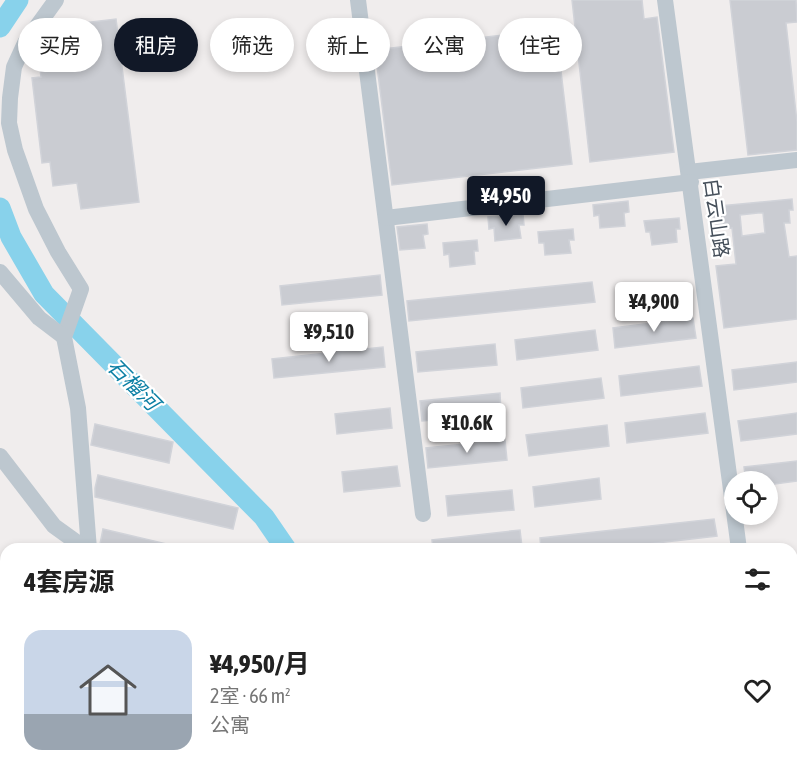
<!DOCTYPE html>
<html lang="zh">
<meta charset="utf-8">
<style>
body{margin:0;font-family:"Asap Condensed","Noto Sans SC",sans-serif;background:#f2f2f2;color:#222;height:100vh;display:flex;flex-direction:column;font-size:22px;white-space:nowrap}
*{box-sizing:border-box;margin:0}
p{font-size:20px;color:#767676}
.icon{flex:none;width:33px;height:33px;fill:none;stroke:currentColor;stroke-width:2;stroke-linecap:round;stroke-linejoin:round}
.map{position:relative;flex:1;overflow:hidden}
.side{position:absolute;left:0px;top:543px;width:798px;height:236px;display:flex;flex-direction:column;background:#fff;border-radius:18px 18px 0 0;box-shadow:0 3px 9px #0003}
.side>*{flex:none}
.top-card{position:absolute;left:18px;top:18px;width:762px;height:54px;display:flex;gap:12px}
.controls{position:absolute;left:724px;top:471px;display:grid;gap:12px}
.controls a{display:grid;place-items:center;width:54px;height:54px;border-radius:50%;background:#fff;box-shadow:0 3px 9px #0003;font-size:30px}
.price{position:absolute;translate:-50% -51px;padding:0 14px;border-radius:6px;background:#fff;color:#222;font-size:20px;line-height:39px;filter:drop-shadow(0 2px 3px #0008)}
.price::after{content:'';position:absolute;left:50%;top:36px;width:18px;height:14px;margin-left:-9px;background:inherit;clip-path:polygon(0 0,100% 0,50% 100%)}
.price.selected{background:#111827;color:#fff}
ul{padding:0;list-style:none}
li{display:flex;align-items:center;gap:18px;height:150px;padding:0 24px}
li span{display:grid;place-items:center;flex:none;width:168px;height:120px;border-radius:18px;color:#555}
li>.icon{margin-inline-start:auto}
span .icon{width:72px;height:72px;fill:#fffc;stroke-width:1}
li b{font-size:26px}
h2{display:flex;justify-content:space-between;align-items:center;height:72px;padding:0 24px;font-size:26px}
.pill{padding:0 21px;border-radius:27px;background:#fff;box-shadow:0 3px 9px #0003;font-size:21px;line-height:54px}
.pill.selected{background:#111827;color:#fff}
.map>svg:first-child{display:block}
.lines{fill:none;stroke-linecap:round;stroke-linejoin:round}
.river{stroke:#88d2eb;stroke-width:21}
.building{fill:#caccd2;stroke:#d1d3d9;stroke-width:1.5;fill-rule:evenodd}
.minor{stroke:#bdc7cf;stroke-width:16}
.labels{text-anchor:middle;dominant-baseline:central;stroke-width:4.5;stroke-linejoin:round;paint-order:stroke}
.street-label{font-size:20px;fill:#454f5a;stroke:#fff}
.water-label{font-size:21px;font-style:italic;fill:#0d80a5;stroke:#fff}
</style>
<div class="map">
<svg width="797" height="778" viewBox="0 0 797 778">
<rect width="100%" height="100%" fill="#f0eded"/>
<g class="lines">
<g class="river">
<path d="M0,27l18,-27"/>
<path d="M0,208l11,29 33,57 220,223 22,32"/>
<path d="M394,772l2,6"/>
</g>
</g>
<g class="building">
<path d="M572,0h70l2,19 13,-2 17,135 -84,10z"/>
<path d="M730,0h66l1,22 -11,1 11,99v28l-49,5z"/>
<path d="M116,19l23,183 -58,7 -4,-26 -24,3 -3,-24 -8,1 -10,-85 9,-1 -3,-24 23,-3 -3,-24z"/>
<path d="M556,29l16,135 -180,21 -17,-135z"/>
<path d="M792,199l1,11h-4l1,13h-6l5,34 8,-1v63l-73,9 -8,-62 20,-2 -4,-36 -16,2 -1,-13 -5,1 -1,-11zM758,213h5l2,20 -23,3 -2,-21z"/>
<path d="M628,201l1,11 -5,1 1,13 -25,2 -1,-13 -5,1 -1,-11z"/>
<path d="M523,214l1,11h-5l2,13 -26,3 -1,-13 -5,1 -1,-12z"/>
<path d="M679,218l1,11h-4l1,13 -25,3 -2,-13h-4l-2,-11z"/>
<path d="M427,224l1,10 -5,1 2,13 -25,2 -3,-23z"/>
<path d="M573,229l1,11h-5l2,13 -26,2 -1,-12h-5l-1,-11z"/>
<path d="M477,240l1,11h-4l1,13 -25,3 -1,-13 -5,1 -1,-12z"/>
<path d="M380,275l2,20 -100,10 -2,-19z"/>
<path d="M592,282l3,20 -186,19 -2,-20z"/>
<path d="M693,318l3,20 -81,10 -2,-20z"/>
<path d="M595,330l3,20 -81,10 -2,-20z"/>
<path d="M495,344l2,21 -79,7 -2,-20z"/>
<path d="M383,347l2,20 -111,11 -2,-19z"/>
<path d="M797,362v20l-63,8 -2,-20z"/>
<path d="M699,366l3,20 -81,10 -2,-20z"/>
<path d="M601,378l3,20 -81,10 -2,-20z"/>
<path d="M500,393l1,21 -79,7 -2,-20z"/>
<path d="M390,408l2,20 -55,6 -2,-20z"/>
<path d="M705,413l3,20 -81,10 -2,-20z"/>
<path d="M797,413v21l-56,7 -3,-20z"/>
<path d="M95,424l78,18 -4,21 -78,-18z"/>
<path d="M607,425l2,21 -80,10 -3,-21z"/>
<path d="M505,440l2,20 -79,8 -2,-20z"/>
<path d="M797,461v20l-29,4v-3h-22l-2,-15z"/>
<path d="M397,466l3,20 -56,6 -2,-20z"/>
<path d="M98,475l140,33 -5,21 -138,-32v-9z"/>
<path d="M599,478l2,21 -66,8 -2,-20z"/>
<path d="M512,490l2,20 -66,6 -2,-20z"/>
<path d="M714,519l3,17 -113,13h-63l-1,-11z"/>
<path d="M103,529l68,16 -1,4h-71z"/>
<path d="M520,530l2,17 -89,2 -1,-9z"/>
</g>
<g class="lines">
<g class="minor">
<path d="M56,0l-31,43 -11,24 -4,31 -1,25 6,27 21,59 22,43 23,37 -17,48 14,71 11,141"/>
<path d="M358,0l65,514"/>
<path d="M665,0l74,549"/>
<path d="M689,172l108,-12"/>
<path d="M386,218l305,-36"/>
<path d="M0,272l39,46 25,19"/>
<path d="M0,456l54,70 32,23"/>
<path d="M792,602l5,-1"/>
<path d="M373,772l3,6"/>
<path d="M768,772l1,6"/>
</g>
</g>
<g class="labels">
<g class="street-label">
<text transform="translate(717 218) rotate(82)">白云山路</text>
</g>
<g class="water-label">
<text transform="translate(134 384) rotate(45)">石榴河</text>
</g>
</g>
</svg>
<div class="controls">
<a><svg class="icon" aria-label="locate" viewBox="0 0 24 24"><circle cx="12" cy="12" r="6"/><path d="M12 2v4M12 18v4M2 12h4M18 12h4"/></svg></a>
</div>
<b class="price selected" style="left:506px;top:227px">¥4,950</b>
<b class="price" style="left:654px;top:333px">¥4,900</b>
<b class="price" style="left:329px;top:363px">¥9,510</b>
<b class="price" style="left:467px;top:454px">¥10.6K</b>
<div class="top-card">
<a class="pill">买房</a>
<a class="pill selected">租房</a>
<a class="pill">筛选</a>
<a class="pill">新上</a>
<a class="pill">公寓</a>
<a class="pill">住宅</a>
</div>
<section class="side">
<h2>4套房源<svg class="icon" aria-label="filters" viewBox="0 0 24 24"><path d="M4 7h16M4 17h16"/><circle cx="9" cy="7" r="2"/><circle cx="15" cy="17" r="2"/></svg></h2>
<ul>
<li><span style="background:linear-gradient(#c9d6e8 70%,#9aa5b1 0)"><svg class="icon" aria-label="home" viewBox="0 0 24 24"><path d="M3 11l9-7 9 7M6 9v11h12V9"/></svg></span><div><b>¥4,950/月</b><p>2室 · 66 m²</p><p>公寓</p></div><svg class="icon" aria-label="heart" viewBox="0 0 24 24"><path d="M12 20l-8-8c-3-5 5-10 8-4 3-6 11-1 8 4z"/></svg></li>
</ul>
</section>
</div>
